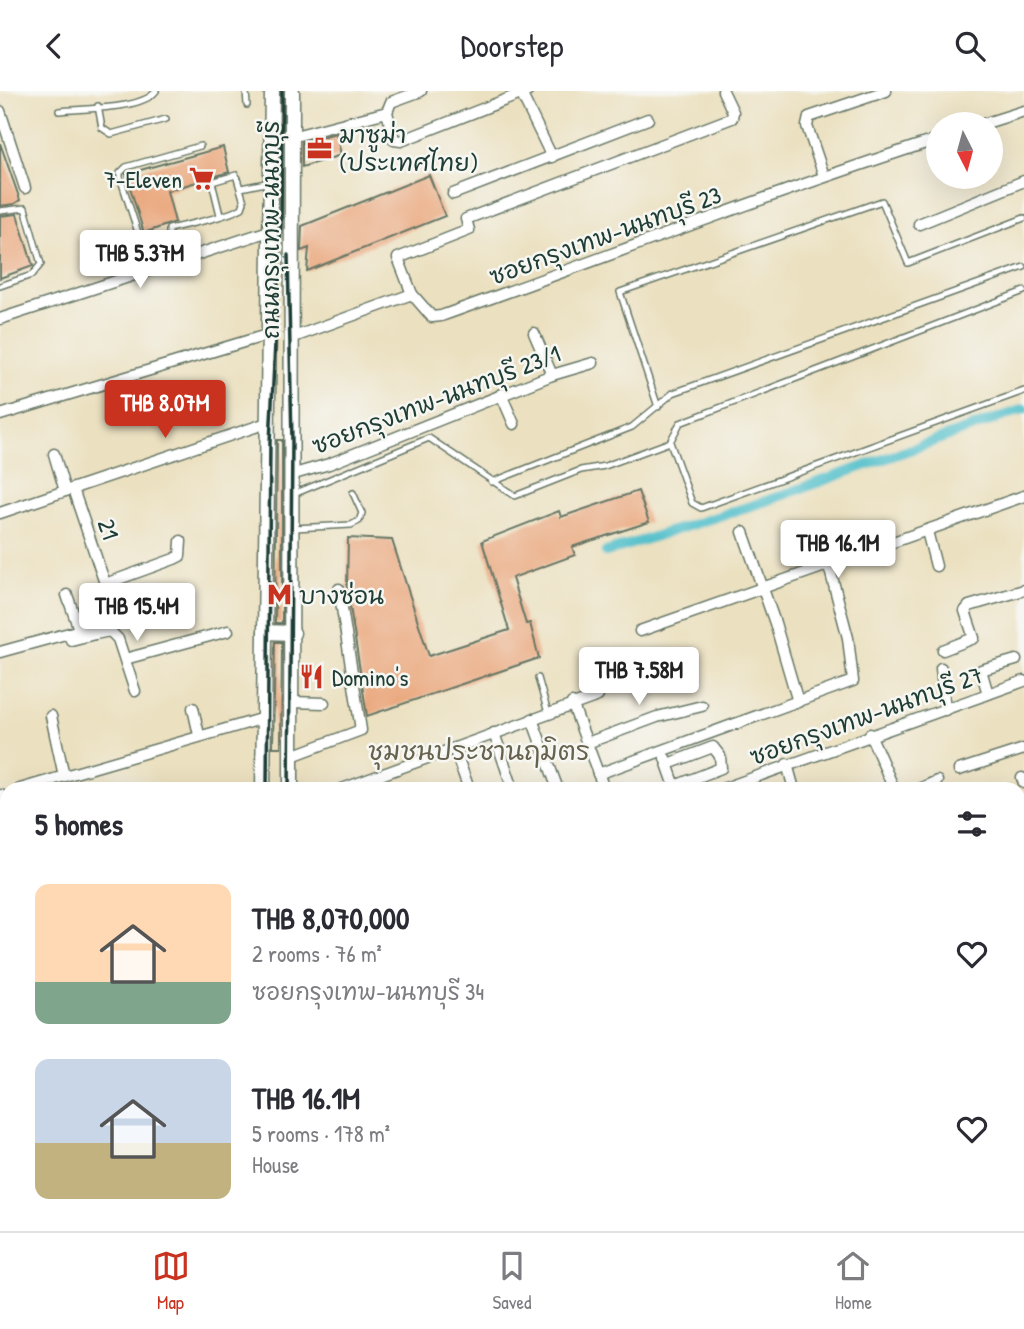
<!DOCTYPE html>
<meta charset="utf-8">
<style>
body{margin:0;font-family:"Patrick Hand","Playpen Sans Thai",sans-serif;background:#f2f2f3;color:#2b2b33;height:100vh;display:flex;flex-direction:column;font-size:26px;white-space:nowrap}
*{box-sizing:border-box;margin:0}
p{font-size:23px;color:#7c7c81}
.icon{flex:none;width:38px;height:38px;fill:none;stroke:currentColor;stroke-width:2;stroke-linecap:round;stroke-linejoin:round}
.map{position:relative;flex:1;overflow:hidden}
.panel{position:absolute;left:0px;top:691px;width:1026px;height:450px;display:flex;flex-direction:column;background:#fff;border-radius:21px 21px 0 0;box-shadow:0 7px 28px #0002}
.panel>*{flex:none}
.needle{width:46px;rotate:174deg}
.tools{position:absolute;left:926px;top:21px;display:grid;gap:14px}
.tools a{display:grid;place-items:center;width:77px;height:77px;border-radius:50%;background:#fff;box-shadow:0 7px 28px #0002;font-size:35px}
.price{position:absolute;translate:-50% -60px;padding:0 16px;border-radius:7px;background:#fff;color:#222;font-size:23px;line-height:46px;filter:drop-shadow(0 2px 4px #0008)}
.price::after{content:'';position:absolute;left:50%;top:42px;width:21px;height:16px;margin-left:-10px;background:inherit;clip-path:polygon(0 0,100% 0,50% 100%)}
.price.current{background:#c8321e;color:#fff}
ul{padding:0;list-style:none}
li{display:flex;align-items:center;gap:21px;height:175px;padding:0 35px}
li span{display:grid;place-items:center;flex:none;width:196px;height:140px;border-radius:14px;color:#555}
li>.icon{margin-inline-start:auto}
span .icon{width:84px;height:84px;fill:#fffc;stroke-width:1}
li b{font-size:30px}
h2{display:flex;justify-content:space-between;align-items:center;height:84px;padding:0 35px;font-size:30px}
header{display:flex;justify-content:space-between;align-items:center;height:91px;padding:0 35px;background:#fff;font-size:32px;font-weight:600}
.tab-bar{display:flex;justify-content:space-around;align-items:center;height:98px;border-top:2px solid #e1e1e2;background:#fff;font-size:19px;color:#7c7c81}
.tab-bar a{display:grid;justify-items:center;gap:4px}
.tab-bar .current{color:#c8321e}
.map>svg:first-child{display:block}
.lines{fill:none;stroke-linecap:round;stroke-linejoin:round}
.canal{stroke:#53c0cb;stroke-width:10}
.building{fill:#eaa87e}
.service-casing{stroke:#667665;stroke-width:8}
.minor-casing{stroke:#667665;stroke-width:13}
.secondary-casing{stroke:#667665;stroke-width:17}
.motorway-casing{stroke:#667665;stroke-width:22}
.service{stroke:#fff;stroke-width:5}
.minor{stroke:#fff;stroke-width:10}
.secondary{stroke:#fff;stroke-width:14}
.motorway{stroke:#fff;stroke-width:19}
.rail{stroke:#1f3d34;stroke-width:3.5}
.labels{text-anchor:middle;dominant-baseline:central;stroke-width:5;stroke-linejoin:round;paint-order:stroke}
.poi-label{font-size:24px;fill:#1f3d34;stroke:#f6f6f2;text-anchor:start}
.street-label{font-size:24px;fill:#1f3d34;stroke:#f6f6f2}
.neighbourhood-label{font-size:26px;fill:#66624e;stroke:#f6f6f2}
</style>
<header><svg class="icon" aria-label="back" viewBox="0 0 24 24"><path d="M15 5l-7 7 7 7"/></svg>Doorstep<svg class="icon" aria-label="search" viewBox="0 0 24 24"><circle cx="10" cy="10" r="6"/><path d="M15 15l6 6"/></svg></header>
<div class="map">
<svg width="1024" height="1140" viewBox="0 0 1024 1140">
<rect width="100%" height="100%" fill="#f6f6f2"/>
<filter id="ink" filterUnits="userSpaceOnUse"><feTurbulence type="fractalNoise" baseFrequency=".0143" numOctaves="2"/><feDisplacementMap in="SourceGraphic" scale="14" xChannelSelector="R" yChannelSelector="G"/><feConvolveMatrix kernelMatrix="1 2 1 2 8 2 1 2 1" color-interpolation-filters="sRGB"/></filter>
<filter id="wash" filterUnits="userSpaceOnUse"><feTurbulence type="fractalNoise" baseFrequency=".00686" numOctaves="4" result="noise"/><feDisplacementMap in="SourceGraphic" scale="28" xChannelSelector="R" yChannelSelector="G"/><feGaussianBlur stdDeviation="1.57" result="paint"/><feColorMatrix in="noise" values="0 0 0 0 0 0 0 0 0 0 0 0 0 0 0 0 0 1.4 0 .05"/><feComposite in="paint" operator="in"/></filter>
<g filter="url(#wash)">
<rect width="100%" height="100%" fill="#ebe0bf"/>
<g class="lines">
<path class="canal" d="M606,461l157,-50 261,-93"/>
</g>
<g id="blocks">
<g class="building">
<path d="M336,42l5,22 -39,12v-25z"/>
<path d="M0,52l20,57 -6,4 -14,2z"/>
<path d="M223,56l6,25 -62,19 8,31 -31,11 -18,-59z"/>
<path d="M429,84l16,41 -138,55 2,-23 -8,3 1,-25z"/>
<path d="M17,123l16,52 -33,12v-62z"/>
<path d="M277,349h5v183h-7z"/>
<path d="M638,400l11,31 -77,25 3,8 -63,23 14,46 4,-1 9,35 -172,58 -20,-129 1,-49 44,2 37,116 80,-26 -27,-89 77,-30 2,6z"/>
<path d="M275,551h7l-1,105h-8z"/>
</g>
</g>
</g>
<g filter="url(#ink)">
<use href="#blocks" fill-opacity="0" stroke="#667665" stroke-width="2"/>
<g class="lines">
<defs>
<g id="service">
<path d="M246,0l1,14"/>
<path d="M98,15l4,22 9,6 55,-15"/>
<path d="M59,20c24,-3 83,-1 97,-20"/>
<path d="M200,55l-74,21 -6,6v4l22,68 27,-6v-10c23,-6 51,-10 73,-21l2,-6 -8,-27 -24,7 8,33"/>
<path d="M241,97l29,-6"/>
<path d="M0,120l25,-3 16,56 -9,11 -32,11"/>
<path d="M1024,200l-344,132 -10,19 22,61 9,5 323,-117"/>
<path d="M658,316l-38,-115 262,-91 26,62 116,-45"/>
<path d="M492,391l140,-55 41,-34 351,-126"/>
<path d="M294,403l135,-56 86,58 66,-26 24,-4 65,-24"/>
<path d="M294,437l57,-3 8,-4 3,-8 -9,-20"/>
<path d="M538,587l10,35"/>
<path d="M0,799h7"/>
<path d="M178,1134l2,6"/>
<path d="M197,1134l2,6"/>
<path d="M252,1134l3,6"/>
</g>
<g id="minor">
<path d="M520,0l32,66"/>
<path d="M0,20l25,77"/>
<path d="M387,21l4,-10 30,-11"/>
<path d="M983,33l41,-13"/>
<path d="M291,46l96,-25 7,28 7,1 127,-50"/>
<path d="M824,85l-17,-50 2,-9 77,-26"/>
<path d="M453,103l195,-75"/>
<path d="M919,133l105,-43"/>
<path d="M412,203l-14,-36 71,-28 -3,-11 266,-101 1,-6 -10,-21"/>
<path d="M0,228l269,-88"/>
<path d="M534,242l18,42"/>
<path d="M294,246l118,-43 20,23 9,-1c166,-59 330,-123 497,-177"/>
<path d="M501,303l13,30"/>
<path d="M0,324l267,-80"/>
<path d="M54,363l11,37"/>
<path d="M294,383l35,-10 223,-89 41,-12"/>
<path d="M0,422l267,-90"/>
<path d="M927,440l9,35"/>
<path d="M743,441l32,91 23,79"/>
<path d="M105,493l69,-25 6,-3 1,-15"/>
<path d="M67,504l12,34"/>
<path d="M92,534l3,9 15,-3 8,8 17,52"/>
<path d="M640,540l384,-135"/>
<path d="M71,549l24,-6"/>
<path d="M943,559l31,-12 -9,-27 4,-5 55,-16"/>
<path d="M0,561l113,-31 3,-5 -43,-127"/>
<path d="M125,568l103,-28"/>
<path d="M941,577l4,42"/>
<path d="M988,603l-7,-24 35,-10"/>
<path d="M292,611l32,1"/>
<path d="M572,612l32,86"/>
<path d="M193,617l6,27"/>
<path d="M51,625l13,60"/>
<path d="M532,628l24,65"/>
<path d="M494,642l19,56"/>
<path d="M870,643l24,55"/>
<path d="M587,652l70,-26 45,-11"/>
<path d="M454,657l15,41"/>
<path d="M292,665l69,-26 -22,-141"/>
<path d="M665,667l11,31"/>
<path d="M668,673l45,-17 7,9 1,12 -46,18"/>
<path d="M787,673l7,25"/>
<path d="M959,679l65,-21"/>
<path d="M598,683l255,-93 -5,-43 -19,-72"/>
<path d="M1022,687l2,5"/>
<path d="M20,698l244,-71"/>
<path d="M342,698l256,-93"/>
<path d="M722,698l302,-108"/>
<path d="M919,698l18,-8"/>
<path d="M1,704l6,16"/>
<path d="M1018,715l6,-3"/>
<path d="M0,782l7,-3"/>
<path d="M1018,866l6,-1"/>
<path d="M1021,900l3,7"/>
<path d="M1018,928l6,-1"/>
<path d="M0,986l7,2"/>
<path d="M1018,996l6,-2"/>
<path d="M0,1071l7,-3"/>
<path d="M1018,1091l6,-3"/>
<path d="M38,1134l2,6"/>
<path d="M84,1134l2,6"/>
<path d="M438,1134l2,6"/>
<path d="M472,1134l4,6"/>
<path d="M310,1139l12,-5"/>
<path d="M118,1140l14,-6"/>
<path d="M448,1140l18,-6"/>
<path d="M562,1140l16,-6"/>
<path d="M788,1140l14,-6"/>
<path d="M919,1140l12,-6"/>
</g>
<g id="secondary">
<path d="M265,541l28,1"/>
<path d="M263,698l9,-698"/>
<path d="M291,698l1,-698"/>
<path d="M284,1134l1,6"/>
<path d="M309,1134l1,6"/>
</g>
<g id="motorway">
<path d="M1018,778h6"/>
<path d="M1018,795l6,-1"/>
<path d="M1018,816l6,-1"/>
<path d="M0,828l7,-1"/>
<path d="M0,846h7"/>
</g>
</defs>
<use href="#service" class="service-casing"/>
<use href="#minor" class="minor-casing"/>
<use href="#secondary" class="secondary-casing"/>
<use href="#motorway" class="motorway-casing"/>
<use href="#service" class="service"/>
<use href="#minor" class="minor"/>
<use href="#secondary" class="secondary"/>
<use href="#motorway" class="motorway"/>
<g class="rail">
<path d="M288,164l4,187 -3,347"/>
<path d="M267,698l3,-347 11,-216 1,-135"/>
<path d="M1018,847l6,-1"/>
<path d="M0,857h7"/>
<path d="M0,873h7"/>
<path d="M1018,874l6,-1"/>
<path d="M0,898h7"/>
<path d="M290,1134l2,6"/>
<path d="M306,1134l2,6"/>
</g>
</g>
</g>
<defs>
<symbol id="office-bare" viewBox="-9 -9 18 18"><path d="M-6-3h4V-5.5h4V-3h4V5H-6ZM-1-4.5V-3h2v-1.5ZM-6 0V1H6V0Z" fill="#c8321e" stroke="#f6f6f2" stroke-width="2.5" paint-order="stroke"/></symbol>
<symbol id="supermarket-bare" viewBox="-9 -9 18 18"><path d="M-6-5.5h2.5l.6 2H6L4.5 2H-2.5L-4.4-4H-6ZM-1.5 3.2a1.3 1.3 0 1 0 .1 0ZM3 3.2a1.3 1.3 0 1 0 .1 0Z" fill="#c8321e" stroke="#f6f6f2" stroke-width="2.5" paint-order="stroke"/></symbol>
<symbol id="metro-bare" viewBox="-9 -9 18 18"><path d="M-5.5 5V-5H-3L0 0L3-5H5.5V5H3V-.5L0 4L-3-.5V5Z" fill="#c8321e" stroke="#f6f6f2" stroke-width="2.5" paint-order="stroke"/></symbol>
<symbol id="restaurant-bare" viewBox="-9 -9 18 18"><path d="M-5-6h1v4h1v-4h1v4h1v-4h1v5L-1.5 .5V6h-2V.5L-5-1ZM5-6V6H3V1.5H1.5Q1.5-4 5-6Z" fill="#c8321e" stroke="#f6f6f2" stroke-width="2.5" paint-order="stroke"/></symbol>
</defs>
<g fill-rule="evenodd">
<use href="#office-bare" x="302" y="40" width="35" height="35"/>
<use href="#supermarket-bare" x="184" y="70" width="35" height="35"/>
<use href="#metro-bare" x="262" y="486" width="35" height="35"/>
<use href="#restaurant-bare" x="294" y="568" width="35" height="35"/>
</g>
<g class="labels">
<g class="poi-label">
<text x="339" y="43">มาซูม่า<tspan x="339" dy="28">(ประเทศไทย)</tspan></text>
<text x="182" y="88" text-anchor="end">7-Eleven</text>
<text x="299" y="504">บางซ่อน</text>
<text x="332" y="586">Domino's</text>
</g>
<g class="street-label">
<text transform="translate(270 139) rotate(-90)">ถนนกรุงเทพ-นนทบุรี</text>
<text transform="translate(605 144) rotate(-20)">ซอยกรุงเทพ-นนทบุรี 23</text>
<text transform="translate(436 308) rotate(-21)">ซอยกรุงเทพ-นนทบุรี 23/1</text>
<text transform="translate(109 438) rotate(71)">21</text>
<text transform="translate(866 624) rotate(-20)">ซอยกรุงเทพ-นนทบุรี 27</text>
</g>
<g class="neighbourhood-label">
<text x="479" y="659">ชุมชนประชานฤมิตร</text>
</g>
</g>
</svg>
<div class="tools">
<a><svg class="needle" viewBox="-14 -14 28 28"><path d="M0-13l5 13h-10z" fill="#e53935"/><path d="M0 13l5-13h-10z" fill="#7c7c81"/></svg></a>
</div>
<b class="price" style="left:140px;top:199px">THB 5.37M</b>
<b class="price current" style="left:165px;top:349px">THB 8.07M</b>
<b class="price" style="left:838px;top:489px">THB 16.1M</b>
<b class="price" style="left:137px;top:552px">THB 15.4M</b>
<b class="price" style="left:639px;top:616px">THB 7.58M</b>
<section class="panel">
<h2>5 homes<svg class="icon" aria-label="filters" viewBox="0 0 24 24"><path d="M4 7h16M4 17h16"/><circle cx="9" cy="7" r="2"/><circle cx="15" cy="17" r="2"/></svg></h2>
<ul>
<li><span style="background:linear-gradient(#ffd9b3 70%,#7fa58c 0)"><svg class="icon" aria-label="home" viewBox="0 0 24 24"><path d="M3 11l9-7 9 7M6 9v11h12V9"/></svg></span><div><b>THB 8,070,000</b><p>2 rooms · 76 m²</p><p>ซอยกรุงเทพ-นนทบุรี 34</p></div><svg class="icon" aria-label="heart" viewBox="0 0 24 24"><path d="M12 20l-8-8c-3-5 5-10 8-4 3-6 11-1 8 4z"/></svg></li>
<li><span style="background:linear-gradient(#c9d6e8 60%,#c2b280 0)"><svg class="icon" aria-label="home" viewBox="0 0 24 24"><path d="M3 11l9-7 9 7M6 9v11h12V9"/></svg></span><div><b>THB 16.1M</b><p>5 rooms · 178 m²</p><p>House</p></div><svg class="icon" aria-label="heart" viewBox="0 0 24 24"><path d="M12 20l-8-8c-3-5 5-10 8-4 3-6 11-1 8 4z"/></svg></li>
</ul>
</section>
</div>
<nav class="tab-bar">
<a class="current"><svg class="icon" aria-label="map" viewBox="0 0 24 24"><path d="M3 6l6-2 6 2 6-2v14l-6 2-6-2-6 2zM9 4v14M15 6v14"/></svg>Map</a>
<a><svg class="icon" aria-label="saved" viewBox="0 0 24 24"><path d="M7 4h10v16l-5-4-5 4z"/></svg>Saved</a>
<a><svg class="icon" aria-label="home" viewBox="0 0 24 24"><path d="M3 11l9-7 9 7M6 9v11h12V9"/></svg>Home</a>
</nav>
